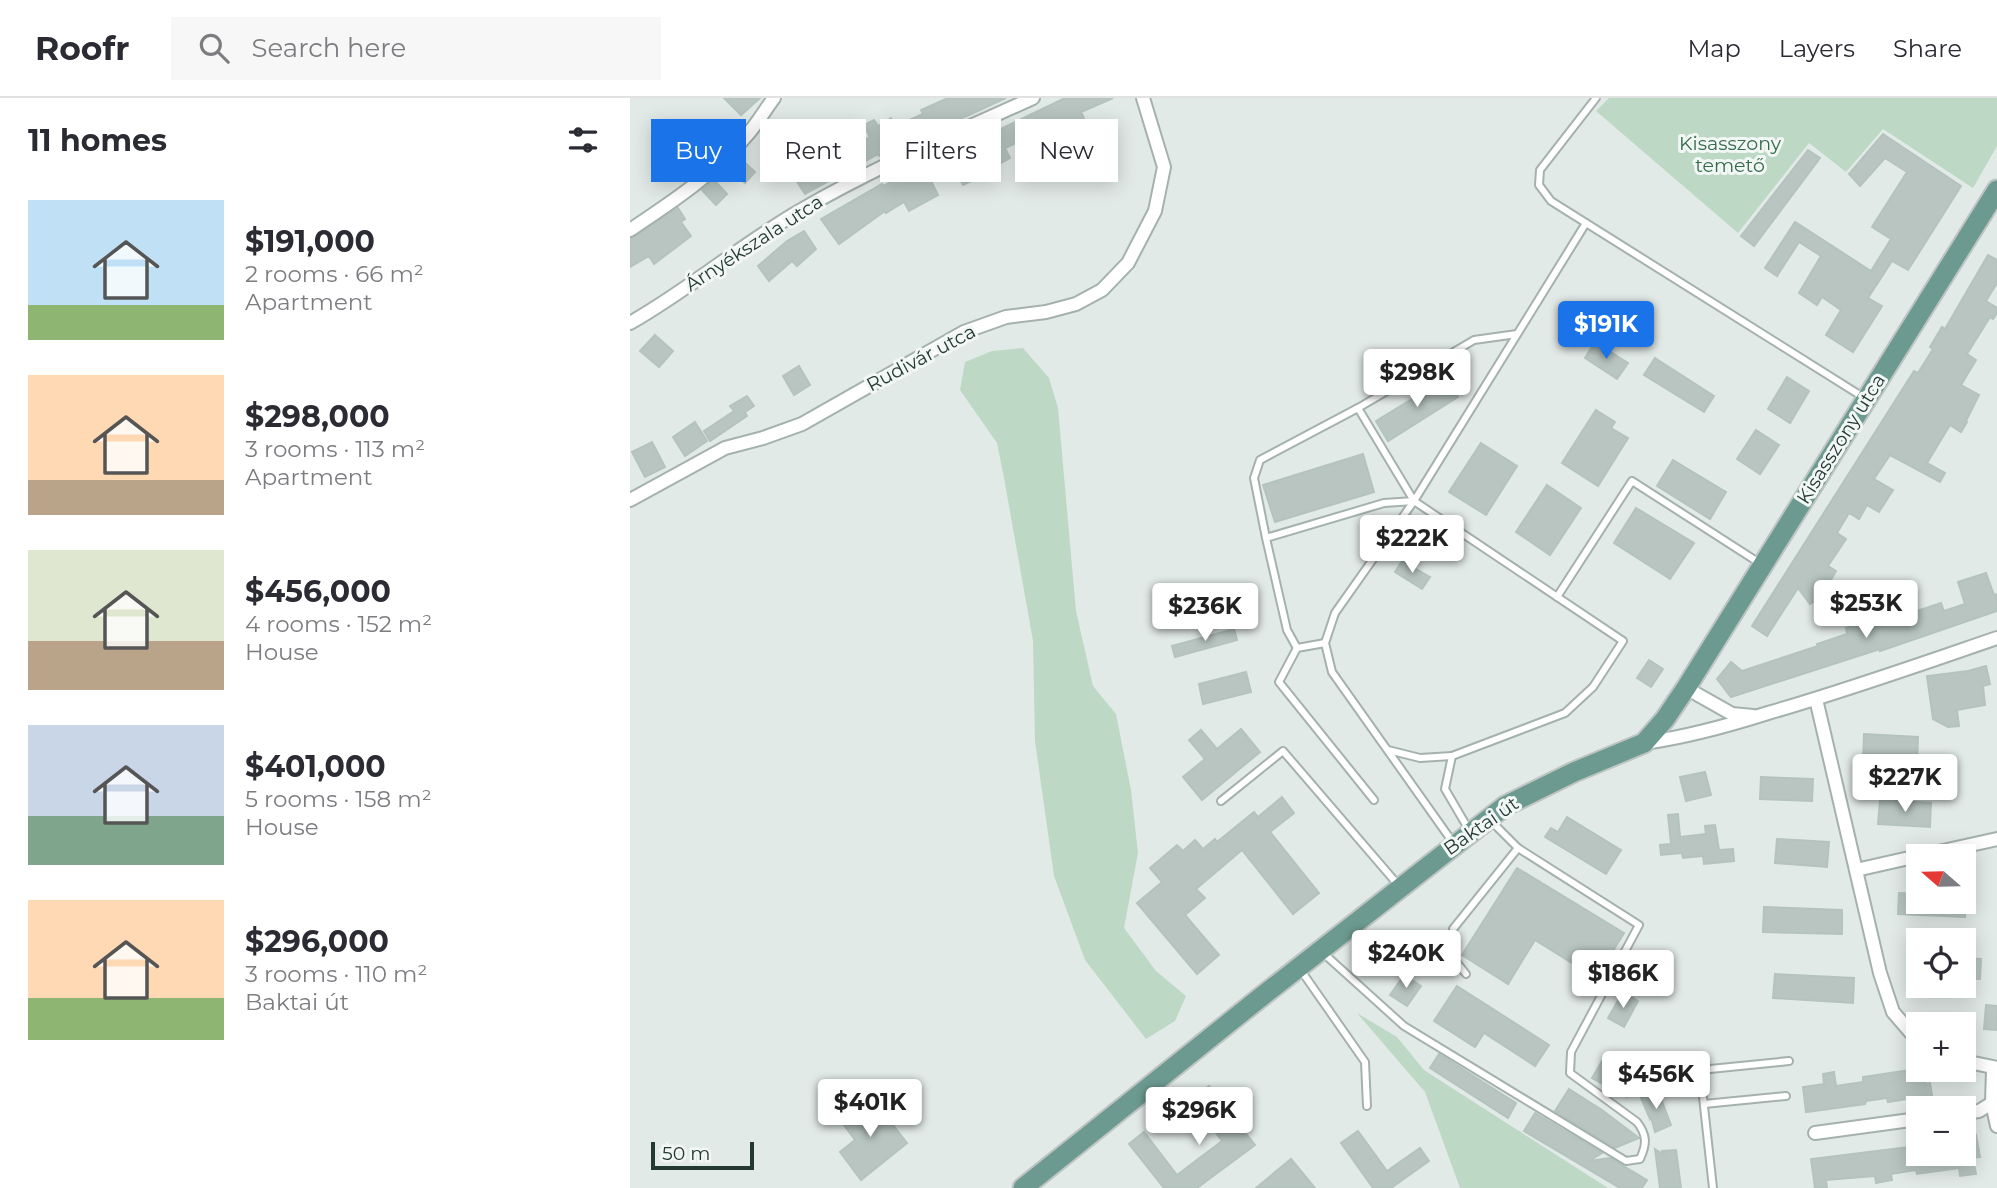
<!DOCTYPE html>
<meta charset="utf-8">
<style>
body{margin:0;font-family:Montserrat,sans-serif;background:#f7f7f7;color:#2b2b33;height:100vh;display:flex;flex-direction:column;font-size:26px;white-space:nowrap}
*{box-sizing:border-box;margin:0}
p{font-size:23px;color:#7c7c81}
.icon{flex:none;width:38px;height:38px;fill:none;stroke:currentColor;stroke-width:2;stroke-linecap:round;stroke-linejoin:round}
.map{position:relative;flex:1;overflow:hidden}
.sheet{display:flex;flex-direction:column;background:#fff;width:630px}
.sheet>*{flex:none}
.hud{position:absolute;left:21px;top:21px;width:665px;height:63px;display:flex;gap:14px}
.needle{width:46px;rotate:290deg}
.fabs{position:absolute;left:1276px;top:746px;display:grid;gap:14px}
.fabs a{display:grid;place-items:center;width:70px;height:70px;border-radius:0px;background:#fff;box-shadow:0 4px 18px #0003;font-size:35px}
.scale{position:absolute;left:21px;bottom:18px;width:103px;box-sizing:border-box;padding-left:7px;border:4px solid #243934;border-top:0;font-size:19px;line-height:24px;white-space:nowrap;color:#243934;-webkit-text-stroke:5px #f2f7f5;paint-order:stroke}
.price{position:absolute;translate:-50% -60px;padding:0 16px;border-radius:7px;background:#fff;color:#222;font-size:23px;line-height:46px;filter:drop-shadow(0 2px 4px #0008)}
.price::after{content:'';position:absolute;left:50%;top:42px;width:21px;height:16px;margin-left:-10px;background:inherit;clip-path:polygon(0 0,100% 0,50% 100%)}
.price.active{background:#1a73e8;color:#fff}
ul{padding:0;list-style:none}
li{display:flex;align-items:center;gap:21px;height:175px;padding:0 28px}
li span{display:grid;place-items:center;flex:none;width:196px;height:140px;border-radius:0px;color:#555}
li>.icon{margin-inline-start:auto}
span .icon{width:84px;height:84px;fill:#fffc;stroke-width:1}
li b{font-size:30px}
h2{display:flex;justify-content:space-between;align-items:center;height:84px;padding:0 28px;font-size:30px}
.pill{padding:0 24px;border-radius:0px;background:#fff;box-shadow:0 4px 18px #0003;font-size:24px;line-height:63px}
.pill.active{background:#1a73e8;color:#fff}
header{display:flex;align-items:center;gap:42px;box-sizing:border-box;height:98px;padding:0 35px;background:#fff;border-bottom:2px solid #e1e1e2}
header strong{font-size:33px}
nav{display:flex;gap:38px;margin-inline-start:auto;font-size:24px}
.search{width:490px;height:63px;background:#f7f7f7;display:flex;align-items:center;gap:18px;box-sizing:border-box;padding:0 24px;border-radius:0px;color:#7c7c81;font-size:26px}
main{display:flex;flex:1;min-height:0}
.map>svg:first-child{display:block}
.green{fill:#bdd9c6}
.building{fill:#b8c5c0;stroke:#b5c3be;stroke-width:2}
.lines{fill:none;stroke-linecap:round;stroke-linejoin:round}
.service-casing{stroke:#a5b1ae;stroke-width:10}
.minor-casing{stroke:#a5b1ae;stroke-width:16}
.primary-casing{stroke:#bdc4c2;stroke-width:23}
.service{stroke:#fff;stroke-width:6}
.minor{stroke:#fff;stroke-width:12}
.primary{stroke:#6c9a90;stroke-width:19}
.labels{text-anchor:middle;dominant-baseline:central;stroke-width:6;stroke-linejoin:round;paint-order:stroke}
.park-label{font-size:19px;fill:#336b4b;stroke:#f2f7f5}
.street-label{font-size:19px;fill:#243934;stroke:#f2f7f5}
</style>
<header>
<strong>Roofr</strong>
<div class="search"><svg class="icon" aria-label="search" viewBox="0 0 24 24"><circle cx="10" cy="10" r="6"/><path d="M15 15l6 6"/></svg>Search here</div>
<nav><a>Map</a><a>Layers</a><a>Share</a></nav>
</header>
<main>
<section class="sheet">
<h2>11 homes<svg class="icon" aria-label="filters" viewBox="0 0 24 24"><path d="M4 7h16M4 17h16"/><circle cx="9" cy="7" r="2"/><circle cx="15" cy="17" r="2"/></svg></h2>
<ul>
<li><span style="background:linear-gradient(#bfe0f5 75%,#8fb573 0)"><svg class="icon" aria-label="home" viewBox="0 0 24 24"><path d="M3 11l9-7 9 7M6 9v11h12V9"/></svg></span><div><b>$191,000</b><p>2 rooms · 66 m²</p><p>Apartment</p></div></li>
<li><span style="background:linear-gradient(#ffd9b3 75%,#b9a48a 0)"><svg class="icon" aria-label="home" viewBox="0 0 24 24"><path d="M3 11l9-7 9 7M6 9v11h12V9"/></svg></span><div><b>$298,000</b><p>3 rooms · 113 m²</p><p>Apartment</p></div></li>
<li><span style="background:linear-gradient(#dfe7d0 65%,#b9a48a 0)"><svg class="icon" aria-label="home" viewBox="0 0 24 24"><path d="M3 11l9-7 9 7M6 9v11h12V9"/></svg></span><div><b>$456,000</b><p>4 rooms · 152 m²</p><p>House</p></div></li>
<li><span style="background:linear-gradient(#c9d6e8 65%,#7fa58c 0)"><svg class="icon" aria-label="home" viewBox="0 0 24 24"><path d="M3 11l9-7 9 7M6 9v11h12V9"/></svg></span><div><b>$401,000</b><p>5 rooms · 158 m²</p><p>House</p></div></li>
<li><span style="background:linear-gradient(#ffd9b3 70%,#8fb573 0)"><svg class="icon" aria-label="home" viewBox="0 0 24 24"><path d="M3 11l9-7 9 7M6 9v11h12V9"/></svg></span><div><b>$296,000</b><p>3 rooms · 110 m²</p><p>Baktai út</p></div></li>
</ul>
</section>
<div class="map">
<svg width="1367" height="1090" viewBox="0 0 1367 1090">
<rect width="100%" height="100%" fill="#e2eae7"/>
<g class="green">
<path d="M979,0h388v48l-24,42 -90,-59 -37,43 -37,-29 -71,90 -142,-122z"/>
<path d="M393,250l26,30 9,30 18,203 17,75 23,28 15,76 7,63 -14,75 32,43 30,25 -11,25 -29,18 -61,-79 -31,-84 -19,-135 -2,-100 -29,-163 -7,-35 -37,-53 5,-28 27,-11z"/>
<path d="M727,915l40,24 27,33 184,118h-148l-35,-96z"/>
</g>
<g class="building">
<path d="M94,0h36l-19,17z"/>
<path d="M318,0h58l-127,58 -1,-2 -73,40 -16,-25 35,-20 6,11 40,-23 -6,-12 10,-5 4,6 13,-8 5,8 27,-12 -2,-4z"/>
<path d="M435,0h48l-32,14 3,6 -22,10 5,9 -32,15 -6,-15 -24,11 5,10 -19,10 2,3 -30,14 -8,-16 -24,12 7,14 -29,16 -5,-9 -18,11 -1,-2 -46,33 -18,-25 61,-35 1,2z"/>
<path d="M1253,36l78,52 -53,84 -16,-9 -24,37 14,8 -29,46 -27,-17 15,-25 -19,-13 -5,8 -18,-12 22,-37 -22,-14 -22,34 -12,-8 30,-46 76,49 20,-32 -19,-12 35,-55 -22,-14 -25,28 -11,-12z"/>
<path d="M1178,52l12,8 -66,88 -13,-10z"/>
<path d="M109,59l16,15 -10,11 -18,-15z"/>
<path d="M84,82l13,14 -11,11 -14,-15z"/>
<path d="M48,110l7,11 -4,3 10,14 -37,28 -5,-8 -19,11v-28z"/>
<path d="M174,133l12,18 -19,17 -5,-5 -23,20 -11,-15 29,-25z"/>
<path d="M1358,157l9,5v23l-11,18 11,7v5l-4,6 -3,-2 -23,37 9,6 -15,25 18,10 -13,26 1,1 -6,10 -11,-7 -23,38 18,10 -5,9 -50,-27 -16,24 19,11 -14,22 -12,-7 -8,14 -10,-6 -12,20 9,6 -18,27 8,5 -11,19 1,2 -16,12 -12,-16 -31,48 -15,-10 162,-255 4,2 15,-24 -3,-2 12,-20 3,2z"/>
<path d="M25,237l18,16 -14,16 -19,-16z"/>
<path d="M965,244l33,21 -11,16 -32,-21z"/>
<path d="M1025,260l59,38 -10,16 -60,-37z"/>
<path d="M169,268l11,19 -16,10 -11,-19z"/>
<path d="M1157,279l22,14 -19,32 -22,-14z"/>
<path d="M816,280l12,19 -70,44 -12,-20z"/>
<path d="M117,298l7,10 -9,6 2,4 -37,25 -6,-10 30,-20 -4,-5z"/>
<path d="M966,312l19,12 -4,6 17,10 -30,48 -36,-23z"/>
<path d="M65,324l12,19 -22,15 -12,-19z"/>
<path d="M1126,332l23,15 -19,29 -23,-15z"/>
<path d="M22,344l13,25 -20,10 -13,-25z"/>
<path d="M851,345l36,23 -31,49 -37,-23z"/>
<path d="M733,356l11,38 -99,30 -12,-37z"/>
<path d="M1043,362l53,32 -16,27 -53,-33z"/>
<path d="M917,387l34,23 -31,47 -34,-23z"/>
<path d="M1006,410l58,35 -24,36 -56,-36z"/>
<path d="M779,424l15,10 -8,14 -16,-10z"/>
<path d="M772,463l28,16 -8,12 -27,-17z"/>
<path d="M1356,475l8,22 3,-1v17l-117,40v-2l-149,48 -14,-18 14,-17 11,9 76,-25 -1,-2 30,-10 -1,-6 12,-4 2,6 81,-27 3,8 21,-7 -7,-22z"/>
<path d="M604,531l3,11 -62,17 -3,-11z"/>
<path d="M1019,562l14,9 -12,18 -14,-9z"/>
<path d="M1356,568l4,18 -7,2 2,19 -28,5 2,16 -11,1 -15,-8 -6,-43 41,-5z"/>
<path d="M616,574l5,20 -48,12 -4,-20z"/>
<path d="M611,631l19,23 -58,48 -19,-23 22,-18 -16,-19 12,-10 16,19z"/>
<path d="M1234,636l54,3 -1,27 -54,-2z"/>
<path d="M1075,674l6,23 -25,6 -6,-24z"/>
<path d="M1131,679l52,2 -1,22 -52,-2z"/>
<path d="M652,699l12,16 -24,19 49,61 -26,21 -51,-64 -46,39 9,9 -20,17 34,40 -22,19 -60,-71 25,-21 -12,-14 27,-23 6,6 12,-11 8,9 12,-10 2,3 37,-30 4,5z"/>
<path d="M1250,702l51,3 -1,24 -52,-3z"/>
<path d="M1048,716l2,23 26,-3 -1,-8 10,-1 4,25 14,-1 1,12 -30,3 -1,-8 -20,2 -1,-5 -21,2 -1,-10 11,-1 -3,-29z"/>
<path d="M937,719l54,33 -15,24 -61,-37 6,-9 7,4z"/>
<path d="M1147,741l52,3 -2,25 -52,-4z"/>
<path d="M887,770l107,65 -28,45 -61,-38 -27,44 -46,-29z"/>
<path d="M1269,795l19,1v7h48l-1,16 -67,-3z"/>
<path d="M1134,809l78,3v24l-79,-2z"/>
<path d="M1334,860l17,1 -1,20 -16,-1z"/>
<path d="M1145,876l79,4 -1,25 -80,-5z"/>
<path d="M774,877l17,11 -14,20 -17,-11z"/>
<path d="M827,888l92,59 -14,21 -51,-33 -9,14 -41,-26z"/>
<path d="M993,894l15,9 -14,26 -16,-9z"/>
<path d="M1356,907l11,1v24l-13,-1z"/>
<path d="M809,956l77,49 -8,15 -78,-50z"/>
<path d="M972,963l34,19 -9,17 -35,-19z"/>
<path d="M1287,971l1,9 7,-1 1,7 4,-1 2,12 -44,7 -1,-4 -21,3 -1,3 -59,8 -3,-25 21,-3 -1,-10 11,-2 2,14 27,-4v-5z"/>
<path d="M579,988l46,59 -58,43h-33l-35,-44 15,-12 33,43 45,-34 -31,-41z"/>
<path d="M939,991l33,21 37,28 -24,10 -60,-37z"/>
<path d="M1028,993l13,34 -16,7 -4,-15 -1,2 -9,-21z"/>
<path d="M241,999l36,46 -46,37 -21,-28 15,-12 -14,-19z"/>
<path d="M905,1015l67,40 -13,8 21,-3 37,22 -5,8h-22l-96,-57z"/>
<path d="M728,1033l29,40 33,-23 9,13 -38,27h-18l-32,-45z"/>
<path d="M1346,1037l4,22 -7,1 3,16 -16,2 -1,-8 -42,6 -1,-4 -25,4 1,6 -16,3 -1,-7 -49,4 1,8h-12l-4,-29 107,-13v7h46v-16z"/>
<path d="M1025,1051l9,6 -2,-4 14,-1 5,38h-21z"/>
<path d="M661,1061l24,29h-59z"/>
</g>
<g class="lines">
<defs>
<g id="service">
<path d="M966,0l-56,72 -1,15 12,16 312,196"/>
<path d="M636,440l-12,-60 6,-18 98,-52"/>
<path d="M927,499l75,-116 129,83"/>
<path d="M695,545l-28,5 -18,34 95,118"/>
<path d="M667,550l-10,-18 -21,-92 118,-35 30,-2"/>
<path d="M758,652l32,8 32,-2"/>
<path d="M591,703l62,-50 116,135"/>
<path d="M839,732l-24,-41 7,-33 113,-43 28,-26 30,-46 -209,-140 -56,-93 116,-68 43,-6"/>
<path d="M824,746l-122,-172 -7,-29 10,-30 79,-112 172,-278"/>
<path d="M692,854l82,74 222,135 14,-2c7,-15 7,-24 -3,-37l-67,-49 1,-21 68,-127 -121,-77 -28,-28"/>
<path d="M670,871l65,93 2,44"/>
<path d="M836,876l-12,-15 -1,-30 65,-81"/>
<path d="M1074,1006l82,-8"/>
<path d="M1083,1090l-13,-118 89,-9"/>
</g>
<g id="minor">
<path d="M0,132c42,-28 86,-57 118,-96 10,-12 17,-24 26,-36"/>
<path d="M0,225c60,-34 113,-80 173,-114 74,-43 153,-76 230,-111"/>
<path d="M0,402l95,-52 38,-10 39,-14 162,-92 42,-15 40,-5 30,-8 26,-14 26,-27 27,-52 9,-44 -21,-69"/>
<path d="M1056,590l46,26 21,2"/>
<path d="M1186,601l64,274 13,39 25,29"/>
<path d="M1014,645c43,-6 83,-17 124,-30 77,-22 153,-49 229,-75"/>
<path d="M1290,758l77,-17"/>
<path d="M1226,772l62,-14"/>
<path d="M1334,963l33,7"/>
<path d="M1363,971l-1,34 5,23"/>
<path d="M1334,1015l15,-2 13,-8"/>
<path d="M1185,1035l103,-14"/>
</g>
<path id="primary" d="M393,1090l238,-191 244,-191 69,-34 70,-29 21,-24 21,-31 311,-498"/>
</defs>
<use href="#service" class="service-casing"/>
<use href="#minor" class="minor-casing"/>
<use href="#primary" class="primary-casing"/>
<use href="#service" class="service"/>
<use href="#minor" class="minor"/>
<use href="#primary" class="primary"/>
</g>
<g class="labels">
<g class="park-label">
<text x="1100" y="45">Kisasszony<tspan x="1100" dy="22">temető</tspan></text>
</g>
<g class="street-label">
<text transform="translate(124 145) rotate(-33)">Árnyékszala utca</text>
<text transform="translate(291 260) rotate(-28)">Rudivár utca</text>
<text transform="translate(1211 341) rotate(-58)">Kisasszony utca</text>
<text transform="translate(851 728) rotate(-35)">Baktai út</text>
</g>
</g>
</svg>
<div class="fabs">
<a><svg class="needle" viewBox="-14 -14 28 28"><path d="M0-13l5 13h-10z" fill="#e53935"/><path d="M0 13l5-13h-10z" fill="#7c7c81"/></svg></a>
<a><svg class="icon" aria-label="locate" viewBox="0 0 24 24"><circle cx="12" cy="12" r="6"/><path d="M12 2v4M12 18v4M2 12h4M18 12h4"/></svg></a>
<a>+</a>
<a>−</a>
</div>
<div class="scale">50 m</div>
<b class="price active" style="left:976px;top:263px">$191K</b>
<b class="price" style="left:787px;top:311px">$298K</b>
<b class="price" style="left:782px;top:477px">$222K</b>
<b class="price" style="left:1236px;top:542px">$253K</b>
<b class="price" style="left:575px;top:545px">$236K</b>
<b class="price" style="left:1275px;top:716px">$227K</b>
<b class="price" style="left:776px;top:892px">$240K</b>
<b class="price" style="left:993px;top:912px">$186K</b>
<b class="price" style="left:1026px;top:1013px">$456K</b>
<b class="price" style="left:240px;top:1041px">$401K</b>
<b class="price" style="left:569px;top:1049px">$296K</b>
<div class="hud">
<a class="pill active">Buy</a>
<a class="pill">Rent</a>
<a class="pill">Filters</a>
<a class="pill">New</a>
</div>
</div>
</main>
